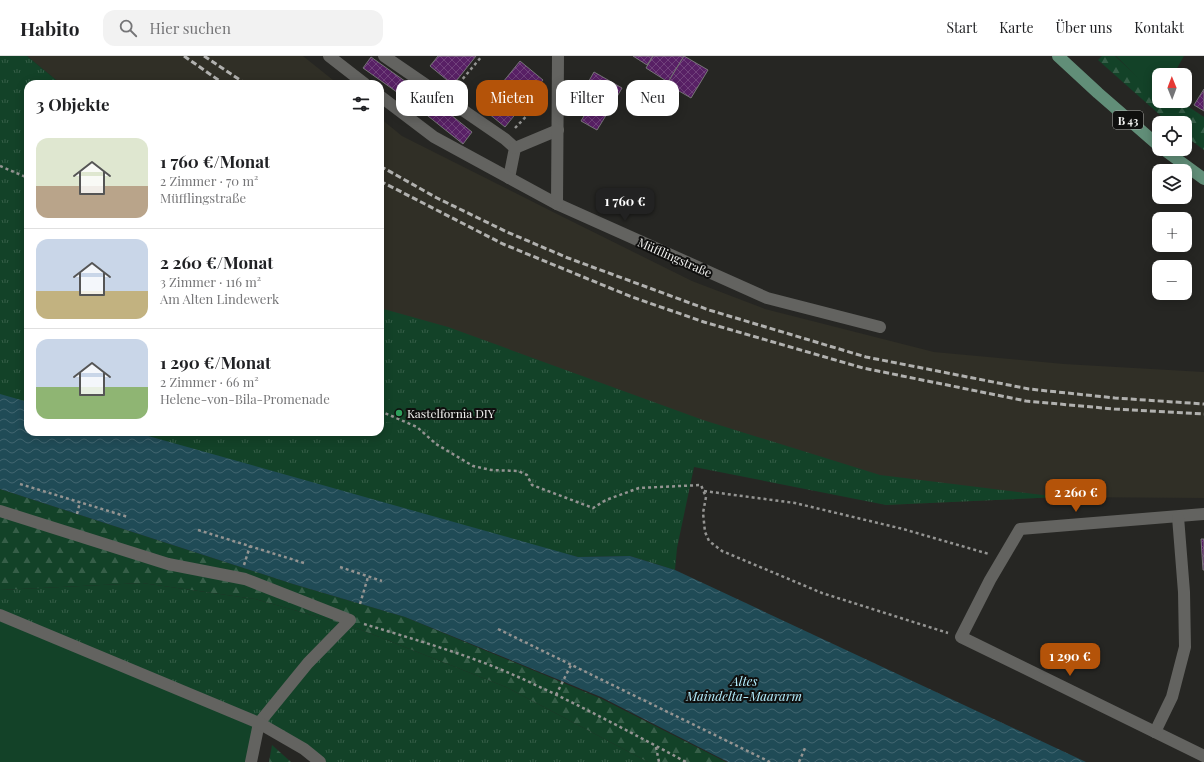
<!DOCTYPE html>
<html lang="de">
<meta charset="utf-8">
<style>
body{margin:0;font-family:"Playfair Display",serif;background:#f2f2f2;color:#202124;height:100vh;display:flex;flex-direction:column;font-size:15px;white-space:nowrap}
*{box-sizing:border-box;margin:0}
p{font-size:13px;color:#757577}
.icon{flex:none;width:22px;height:22px;fill:none;stroke:currentColor;stroke-width:2;stroke-linecap:round;stroke-linejoin:round}
.map{position:relative;flex:1;overflow:hidden}
.panel{position:absolute;left:24px;top:24px;width:360px;height:356px;display:flex;flex-direction:column;background:#fff;border-radius:12px;box-shadow:0 2px 10px #0003}
.panel>*{flex:none}
.guide{position:absolute;left:396px;top:24px;width:380px;height:36px;display:flex;gap:8px}
.needle{width:26px;rotate:359deg}
.tools{position:absolute;left:1152px;top:12px;display:grid;gap:8px}
.tools a{display:grid;place-items:center;width:40px;height:40px;border-radius:8px;background:#fff;box-shadow:0 2px 10px #0003;font-size:20px}
.price{position:absolute;translate:-50% -34px;padding:0 9px;border-radius:8px;background:#b45309;color:#fff;font-size:13px;line-height:26px;filter:drop-shadow(0 1px 2px #0008)}
.price::after{content:'';position:absolute;left:50%;top:24px;width:12px;height:9px;margin-left:-6px;background:inherit;clip-path:polygon(0 0,100% 0,50% 100%)}
.price.active{background:#222;color:#fff}
ul{padding:0;list-style:none}
li{display:flex;align-items:center;gap:12px;height:100px;padding:0 12px}
li+li{border-top:1px solid #e0e0e0}
li span{display:grid;place-items:center;flex:none;width:112px;height:80px;border-radius:12px;color:#555}
li>.icon{margin-inline-start:auto}
span .icon{width:48px;height:48px;fill:#fffc;stroke-width:1}
li b{font-size:17px}
h2{display:flex;justify-content:space-between;align-items:center;height:48px;padding:0 12px;font-size:17px}
.chip{padding:0 14px;border-radius:12px;background:#fff;box-shadow:0 2px 10px #0003;font-size:14px;line-height:36px}
.chip.active{background:#b45309;color:#fff}
header{display:flex;align-items:center;gap:24px;box-sizing:border-box;height:56px;padding:0 20px;background:#fff;border-bottom:1px solid #e0e0e0}
header strong{font-size:19px}
nav{display:flex;gap:22px;margin-inline-start:auto;font-size:14px}
.search{width:280px;height:36px;background:#f2f2f2;display:flex;align-items:center;gap:10px;box-sizing:border-box;padding:0 14px;border-radius:12px;color:#757577;font-size:15px}
.map>svg:first-child{display:block}
.built{fill:#302f26}
.grass{fill:url(#grass-tufts)}
.forest{fill:url(#forest-firs)}
.park{fill:#134228}
.water{fill:url(#water-waves)}
.building{fill:url(#building-cross-hatch);stroke:#767477}
.lines{fill:none;stroke-linecap:round;stroke-linejoin:round}
.path{stroke:#949492;stroke-width:2.5;stroke-dasharray:3 3;stroke-linecap:butt}
.minor{stroke:#636360;stroke-width:12}
.major{stroke:#618e78;stroke-width:12}
.rail{stroke:#b1b1af;stroke-width:3;stroke-dasharray:6 3;stroke-linecap:butt}
.leisure-dot{fill:#2e9e5b;stroke:#0f0f0e;stroke-width:1.5}
.labels{text-anchor:middle;dominant-baseline:central;stroke-width:4;stroke-linejoin:round;paint-order:stroke}
.shield{fill:#0f0f0e;stroke:#aeaeac;stroke-width:1}
.shield-label{font-size:11px;font-weight:bold;fill:#f2f2f0}
.street-label{font-size:12px;fill:#f2f2f0;stroke:#0f0f0e}
.poi-label{font-size:12px;fill:#f2f2f0;stroke:#0f0f0e;text-anchor:start}
.water-label{font-size:13px;font-style:italic;fill:#b4eefe;stroke:#0f0f0e}
</style>
<header>
<strong>Habito</strong>
<div class="search"><svg class="icon" aria-label="search" viewBox="0 0 24 24"><circle cx="10" cy="10" r="6"/><path d="M15 15l6 6"/></svg>Hier suchen</div>
<nav><a>Start</a><a>Karte</a><a>Über uns</a><a>Kontakt</a></nav>
</header>
<div class="map">
<svg width="1204" height="706" viewBox="0 0 1204 706">
<defs>
<pattern id="grass-tufts" width="24" height="20" patternUnits="userSpaceOnUse"><rect width="24" height="20" fill="#134228"/><path d="M3 7l-1-3M5 7V3M7 7l1-3M15 17l-1-3M17 17v-4M19 17l1-3" fill="none" stroke="#365e48"/></pattern>
<pattern id="forest-firs" width="22" height="20" patternUnits="userSpaceOnUse"><rect width="22" height="20" fill="#134228"/><path d="M5 1l3.5 6h-7zM16 11l3.5 6h-7z" fill="#365e48"/></pattern>
<pattern id="water-waves" width="16" height="10" patternUnits="userSpaceOnUse"><rect width="16" height="10" fill="#204b56"/><path d="M0 5q4-4 8 0t8 0" fill="none" stroke="#41656f"/></pattern>
<pattern id="building-cross-hatch" width="8" height="8" patternUnits="userSpaceOnUse"><rect width="8" height="8" fill="#582065"/><path d="M0 0l8 8M0 8l8-8" fill="none" stroke="#70417b"/></pattern>
</defs>
<rect width="100%" height="100%" fill="#262623"/>
<g class="built">
<path d="M27,0h276l35,28h-277z"/>
<path d="M380,62l22,18 155,78 135,67 73,28 169,43 130,12 140,8v126l-145,-1 -173,8 -506,-150z"/>
</g>
<g class="grass">
<path d="M0,0h27l34,28h-33v319l-28,-8z"/>
<path d="M380,252l68,19 255,93 177,55 179,22 -173,8 -192,-38 -17,81 -2,22 -45,-14 -52,1 -49,-12 -397,-113h248z"/>
<path d="M142,527l113,16 99,28 152,60 142,75h-328l-16,-13 -304,-134v-25z"/>
</g>
<g class="forest">
<path d="M1102,0h13l44,41v4h21l24,16v33l-19,-14v-13h-16l-71,-63z"/>
<path d="M0,433l293,95 112,33 197,82 124,63h-78l-142,-75 -152,-60 -99,-28 -113,-16 -142,7z"/>
<path d="M272,689l19,17h-22z"/>
</g>
<g class="park">
<path d="M1116,0h68l-11,19h-14l-1,23z"/>
<path d="M380,342l40,7 -3,22 -37,-6z"/>
<path d="M0,563l254,108 -8,35h-246z"/>
</g>
<path class="water" d="M0,338l28,8v30h106l444,125 52,-1 45,14 411,192h-358l-127,-65 -196,-80 -112,-33 -293,-95z"/>
<g class="building">
<path d="M438,0h38l-23,29 -23,-19z"/>
<path d="M633,0h20l-6,9z"/>
<path d="M653,0h31l-16,26 -22,-14z"/>
<path d="M684,0l24,14 -17,28 -24,-14z"/>
<path d="M371,1l38,27 -8,11 -38,-27z"/>
<path d="M520,5l23,19 -38,47 -23,-19z"/>
<path d="M594,16l28,16 -12,21 -28,-16z"/>
<path d="M1204,33v22l-10,-6z"/>
<path d="M423,36l49,40 -9,12 -50,-40z"/>
<path d="M594,43l16,10 -13,21 -16,-9z"/>
<path d="M1201,483h3v31h-1z"/>
</g>
<g class="lines">
<g class="path">
<path d="M455,32l27,-32"/>
<path d="M515,72l27,-28"/>
<path d="M0,110l28,12"/>
<path d="M380,355l37,16 19,17 37,22 18,4 27,1 9,4 5,10 61,23 13,-8 33,-12 62,-3 5,12 -3,16 2,19 4,9 13,10 100,42 126,40"/>
<path d="M20,428l108,33"/>
<path d="M704,435l91,12 108,26 86,25"/>
<path d="M77,458l3,-12"/>
<path d="M198,474l106,33"/>
<path d="M244,509l6,-19"/>
<path d="M340,511l42,14"/>
<path d="M360,548l8,-27"/>
<path d="M364,568c49,15 105,31 152,52 58,26 114,56 170,86"/>
<path d="M498,573l272,133"/>
<path d="M556,639l15,-30"/>
<path d="M656,691l3,15"/>
<path d="M799,706l6,-14"/>
</g>
<g class="minor">
<path d="M329,0l36,28"/>
<path d="M384,0l121,83 10,9 -6,30"/>
<path d="M380,40l54,41 123,67 210,94 113,29"/>
<path d="M515,92l43,-18"/>
<path d="M557,148l1,-148"/>
<path d="M0,455l168,53 77,15 105,41 -42,43 -49,60 -8,39"/>
<path d="M1204,458l-184,15 -30,51 -29,57 243,119"/>
<path d="M0,559l259,108 45,26 16,13"/>
<path d="M1155,676l17,-35 13,-50 -1,-55 -6,-75"/>
</g>
<g class="major">
<path d="M1058,0l40,37 61,53"/>
<path d="M1163,93l41,30"/>
</g>
<g class="rail">
<path d="M184,0l40,28"/>
<path d="M204,0l42,28"/>
<path d="M380,110l57,32 70,34 61,26 141,52 157,47 163,32 86,9 89,6"/>
<path d="M380,125l123,63 129,53 72,25 159,46 163,33 88,8 90,5"/>
</g>
</g>
<circle class="leisure-dot" cx="399" cy="357" r="4"/>
<g class="labels">
<rect class="shield" x="1113" y="55" width="30" height="18" rx="3"/>
<g class="shield-label">
<text x="1128" y="64">B 43</text>
</g>
<g class="street-label">
<text transform="translate(675 201) rotate(24)">Müfflingstraße</text>
</g>
<g class="poi-label">
<text x="407" y="357">Kastelfornia DIY</text>
</g>
<g class="water-label">
<text x="744" y="624">Altes<tspan x="744" dy="15">Maindelta-Maararm</tspan></text>
</g>
</g>
</svg>
<div class="tools">
<a><svg class="needle" viewBox="-14 -14 28 28"><path d="M0-13l5 13h-10z" fill="#e53935"/><path d="M0 13l5-13h-10z" fill="#757577"/></svg></a>
<a><svg class="icon" aria-label="locate" viewBox="0 0 24 24"><circle cx="12" cy="12" r="6"/><path d="M12 2v4M12 18v4M2 12h4M18 12h4"/></svg></a>
<a><svg class="icon" aria-label="layers" viewBox="0 0 24 24"><path d="M12 4l9 5-9 5-9-5zM3 14l9 5 9-5"/></svg></a>
<a>+</a>
<a>−</a>
</div>
<b class="price active" style="left:625px;top:166px">1 760 €</b>
<b class="price" style="left:1076px;top:457px">2 260 €</b>
<b class="price" style="left:1070px;top:621px">1 290 €</b>
<div class="guide">
<a class="chip">Kaufen</a>
<a class="chip active">Mieten</a>
<a class="chip">Filter</a>
<a class="chip">Neu</a>
</div>
<section class="panel">
<h2>3 Objekte<svg class="icon" aria-label="filters" viewBox="0 0 24 24"><path d="M4 7h16M4 17h16"/><circle cx="9" cy="7" r="2"/><circle cx="15" cy="17" r="2"/></svg></h2>
<ul>
<li><span style="background:linear-gradient(#dfe7d0 60%,#b9a48a 0)"><svg class="icon" aria-label="home" viewBox="0 0 24 24"><path d="M3 11l9-7 9 7M6 9v11h12V9"/></svg></span><div><b>1 760 €/Monat</b><p>2 Zimmer · 70 m²</p><p>Müfflingstraße</p></div></li>
<li><span style="background:linear-gradient(#c9d6e8 65%,#c2b280 0)"><svg class="icon" aria-label="home" viewBox="0 0 24 24"><path d="M3 11l9-7 9 7M6 9v11h12V9"/></svg></span><div><b>2 260 €/Monat</b><p>3 Zimmer · 116 m²</p><p>Am Alten Lindewerk</p></div></li>
<li><span style="background:linear-gradient(#c9d6e8 60%,#8fb573 0)"><svg class="icon" aria-label="home" viewBox="0 0 24 24"><path d="M3 11l9-7 9 7M6 9v11h12V9"/></svg></span><div><b>1 290 €/Monat</b><p>2 Zimmer · 66 m²</p><p>Helene-von-Bila-Promenade</p></div></li>
</ul>
</section>
</div>
